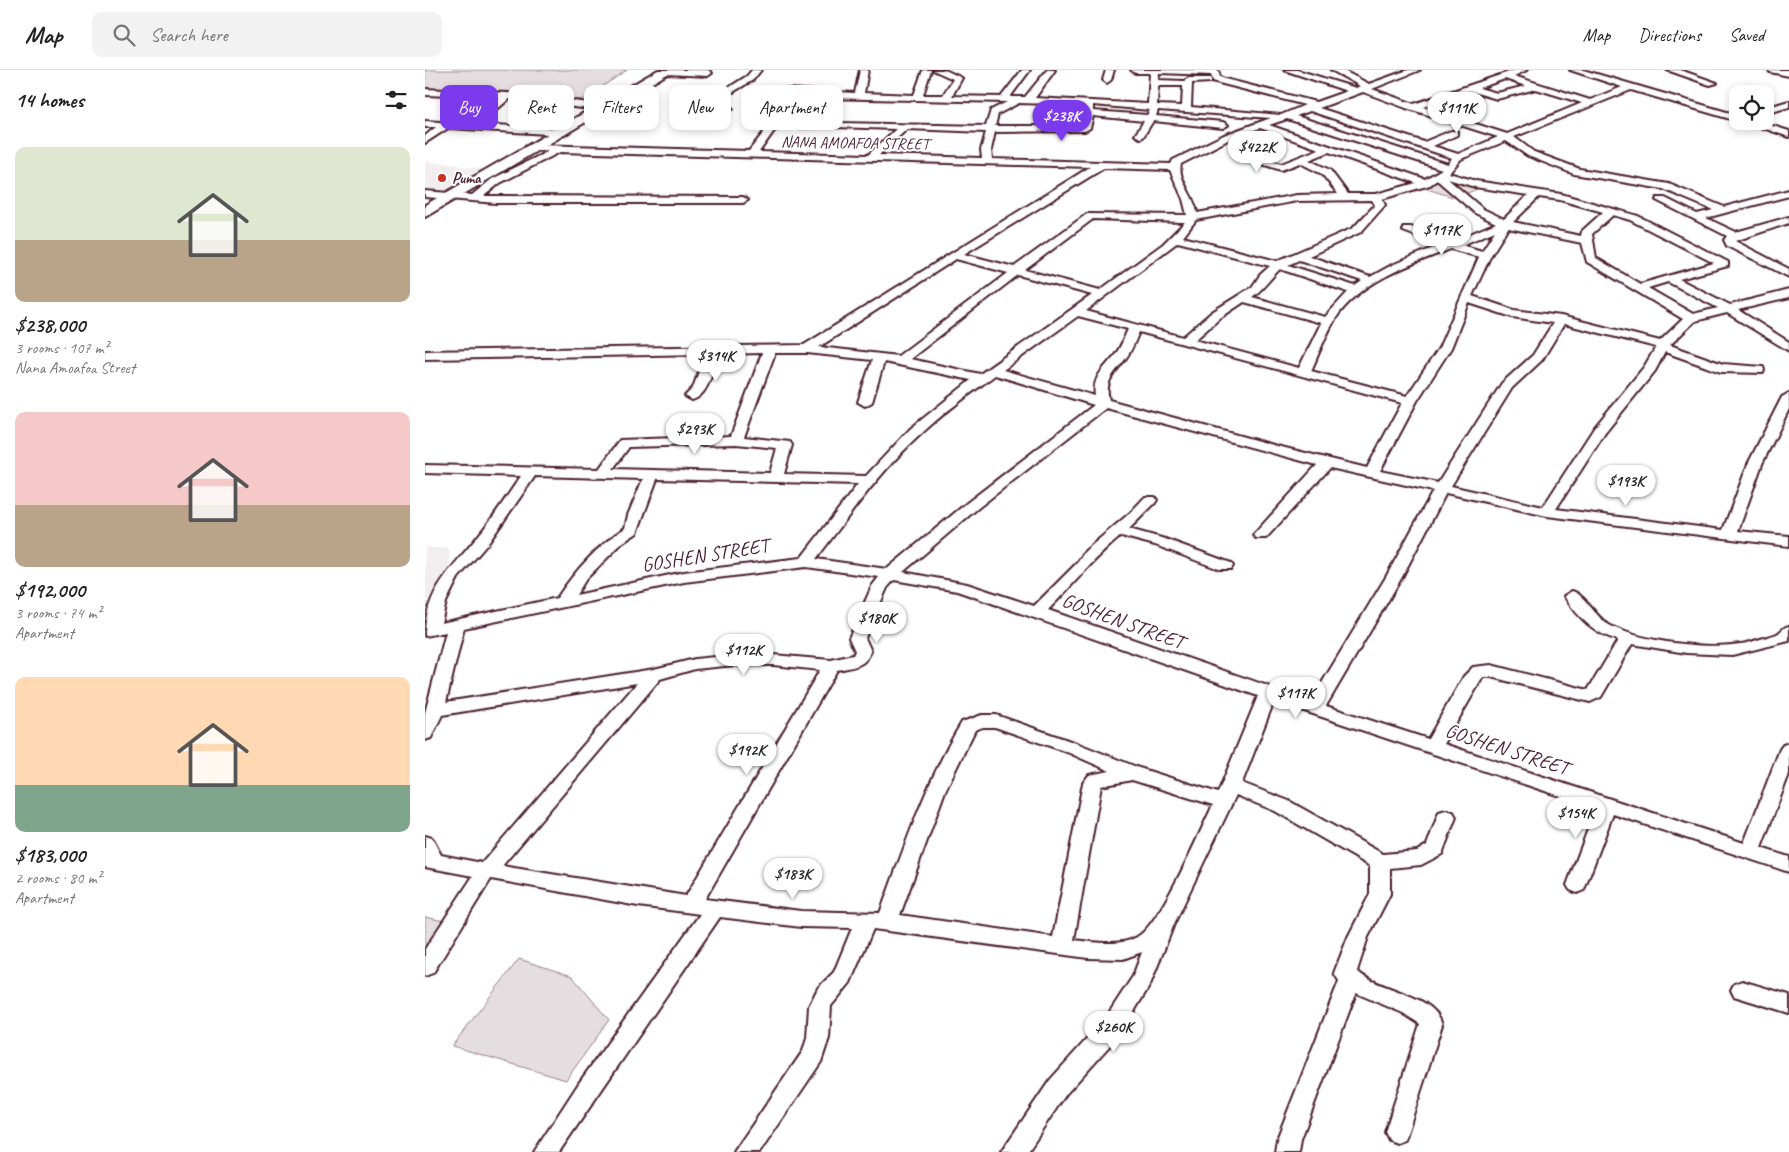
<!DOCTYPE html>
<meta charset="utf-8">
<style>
body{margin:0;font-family:Caveat,sans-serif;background:#f2f2f2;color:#222;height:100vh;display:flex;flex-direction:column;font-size:19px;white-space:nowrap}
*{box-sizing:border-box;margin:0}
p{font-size:16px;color:#767676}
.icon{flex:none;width:28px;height:28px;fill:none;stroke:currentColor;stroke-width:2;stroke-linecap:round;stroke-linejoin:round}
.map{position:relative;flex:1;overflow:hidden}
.panel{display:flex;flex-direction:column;background:#fff;width:425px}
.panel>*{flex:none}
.guide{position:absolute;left:15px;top:15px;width:475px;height:45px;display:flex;gap:10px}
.controls{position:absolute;left:1304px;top:15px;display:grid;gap:10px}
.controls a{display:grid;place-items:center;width:45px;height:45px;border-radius:10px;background:#fff;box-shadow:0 2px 8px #0003;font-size:25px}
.price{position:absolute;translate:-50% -42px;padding:0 11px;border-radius:18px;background:#fff;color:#222;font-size:16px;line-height:32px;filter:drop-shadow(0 1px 2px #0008)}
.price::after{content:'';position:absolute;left:50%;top:30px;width:15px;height:11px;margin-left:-8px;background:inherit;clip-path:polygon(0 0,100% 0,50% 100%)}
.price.current{background:#7c3aed;color:#fff}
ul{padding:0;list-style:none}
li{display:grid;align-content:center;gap:10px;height:265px;padding:0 15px}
li span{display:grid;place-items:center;height:155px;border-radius:10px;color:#555}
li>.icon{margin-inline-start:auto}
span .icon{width:90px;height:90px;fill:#fffc;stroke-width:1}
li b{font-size:21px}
h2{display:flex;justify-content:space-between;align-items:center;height:60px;padding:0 15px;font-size:21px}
.chip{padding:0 18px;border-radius:10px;background:#fff;box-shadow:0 2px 8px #0003;font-size:18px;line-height:45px}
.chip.current{background:#7c3aed;color:#fff}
header{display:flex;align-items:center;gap:30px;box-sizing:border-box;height:70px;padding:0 25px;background:#fff;border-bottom:1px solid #e0e0e0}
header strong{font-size:24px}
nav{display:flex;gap:28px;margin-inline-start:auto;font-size:18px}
.search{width:350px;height:45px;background:#f2f2f2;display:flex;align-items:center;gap:12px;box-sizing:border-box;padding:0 18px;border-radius:10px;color:#767676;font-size:19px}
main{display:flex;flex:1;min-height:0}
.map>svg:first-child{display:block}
.built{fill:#f2eeef}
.green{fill:#e5dee0;stroke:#987e86}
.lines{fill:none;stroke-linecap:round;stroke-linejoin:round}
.minor-casing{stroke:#4a1f2b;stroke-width:4}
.highway-casing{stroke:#4a1f2b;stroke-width:4}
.minor{fill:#fff;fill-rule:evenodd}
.highway{fill:#fff;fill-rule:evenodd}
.poi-dot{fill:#c8321e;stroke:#fff;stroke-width:2}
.labels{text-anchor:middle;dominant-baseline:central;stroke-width:4;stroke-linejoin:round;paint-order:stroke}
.far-street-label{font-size:16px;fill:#4a1f2b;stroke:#fff}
.far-poi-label{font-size:16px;font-weight:bold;fill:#4a1f2b;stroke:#fff;text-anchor:start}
.street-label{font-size:20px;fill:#4a1f2b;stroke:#fff}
</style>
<header>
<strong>Map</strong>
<div class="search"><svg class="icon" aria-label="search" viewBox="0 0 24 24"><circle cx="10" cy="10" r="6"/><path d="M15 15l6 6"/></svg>Search here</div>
<nav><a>Map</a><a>Directions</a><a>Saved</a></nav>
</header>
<main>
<section class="panel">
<h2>14 homes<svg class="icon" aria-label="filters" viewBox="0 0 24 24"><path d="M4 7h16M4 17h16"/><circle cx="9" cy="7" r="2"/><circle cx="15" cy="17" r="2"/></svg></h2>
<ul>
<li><span style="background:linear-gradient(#dfe7d0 60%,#b9a48a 0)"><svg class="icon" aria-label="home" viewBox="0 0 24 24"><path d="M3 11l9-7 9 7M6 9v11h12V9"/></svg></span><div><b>$238,000</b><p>3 rooms · 107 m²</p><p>Nana Amoafoa Street</p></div></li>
<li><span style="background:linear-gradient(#f6c9c9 60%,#b9a48a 0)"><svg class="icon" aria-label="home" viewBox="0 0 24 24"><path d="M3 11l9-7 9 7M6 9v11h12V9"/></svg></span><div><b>$192,000</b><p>3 rooms · 74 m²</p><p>Apartment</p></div></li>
<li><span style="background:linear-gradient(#ffd9b3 70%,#7fa58c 0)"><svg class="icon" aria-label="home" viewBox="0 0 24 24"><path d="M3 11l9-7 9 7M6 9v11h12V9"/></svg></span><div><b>$183,000</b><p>2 rooms · 80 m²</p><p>Apartment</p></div></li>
</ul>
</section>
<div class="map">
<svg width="1364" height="1082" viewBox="0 0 1364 1082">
<rect width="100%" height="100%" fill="#fff"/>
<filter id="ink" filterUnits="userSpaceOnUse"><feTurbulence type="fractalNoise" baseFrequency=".02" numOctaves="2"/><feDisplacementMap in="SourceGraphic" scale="10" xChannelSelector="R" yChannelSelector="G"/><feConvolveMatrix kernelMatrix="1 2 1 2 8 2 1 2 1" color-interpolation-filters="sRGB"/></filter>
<g filter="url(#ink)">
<g class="built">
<path d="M2,91l64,9 -40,22h-26v-30z"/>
<path d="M0,477l25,2 -1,21 -24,34z"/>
</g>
<g class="green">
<path d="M0,0h202l-45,30 -157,-10z"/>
<path d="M1023,102l41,12 -33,14 -39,-12z"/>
<path d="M0,847l28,6 -28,39z"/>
<path d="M94,889l53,17 37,44 -43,60 -114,-34z"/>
</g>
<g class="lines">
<defs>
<g id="minor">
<path d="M236,0h47l4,3 -4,3 -43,-2z"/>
<path d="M327,0h9l-8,10 -30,18 10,11 -8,2 -11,-14 33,-21z"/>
<path d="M435,0h8l-4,23 50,2 9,-25h8l-8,25h20l10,-16 -20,-9h12l17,8 -10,18 49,1 21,-27h8l-20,27h15l22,-27h8l-20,28 113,6 2,-31h-15l-4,-3h87l2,7 5,2 91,23 31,-11 -63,-21h13l59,18 4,-2 -29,-16h11l27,14 39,-14h12l-48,19 42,15 101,-34h12l-13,6 76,24 32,-13 -52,-17h13l154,45v6l-106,-31 -117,47 20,15 46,17 89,15 55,23 65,-17v6l-83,22 30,14 53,-15v6l-54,18 54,28v8l-62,-31 -3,-6 3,-4 -71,-36 1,-2h8l32,16 16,-4 -50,-21 -89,-15 -46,-18 -22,-15 -45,18 -12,14 27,8 85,13 77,22 90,46v4l-49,13 51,26 59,-15v8l-51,12 51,32v9l-62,-38 -32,8 -25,24 53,19 40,3 1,3 -1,3 -42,-1 -56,-20 -10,19 -50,62 -49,76 167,21 25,-66 34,-67 7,-4v16l-27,55 -24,67 51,5v10l-242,-30 -101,-23 -44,84 -76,129 102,33 36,-63 9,-9 18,-2 97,25 30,-50c-25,-7 -40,-23 -54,-44l8,-5c14,4 24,28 39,35 34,17 104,25 140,16 8,-3 18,-5 26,-8 5,-3 6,-7 12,-8v15l-57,14 -46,-2 -54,-9 -31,53 -11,5 -99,-25h-8l-39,67 300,99 36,-94 3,-4 6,-2v31l-28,74 28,9v15l-176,-58 -29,76 -7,3 -7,-3 -3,-5 29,-77 -322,-107 -32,82 47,18 94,53 34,-3 10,-6 12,-33 7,-2 7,2 3,5 -14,37 -21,11 -31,3v26l-22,43 -11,34c21,20 79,23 85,54l-37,115 -8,3 -8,-3 -4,-8 35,-108 -17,-11 -47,-20 -55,146 -2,13h-24l2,-13 62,-158 -5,-8 14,-36 22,-43v-28l-95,-55 -39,-16 -62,129 -24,61 -29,48 -55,61 -39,58h-26l49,-72 55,-61 28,-43 9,-24 -19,7 -35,-1 -215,-29 -23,54 -19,23 -2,32 -8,24 -61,90h-26l69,-101 4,-13 2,-32 9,-18 16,-16 18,-44 -51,-1 -81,-10 -161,235h-25l45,-69 121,-169 -62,-8 -147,-27 -58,94 -8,3v-27l48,-73 -48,-9v-31l7,2 9,17 41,8 155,-180 -195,32 -11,23 -6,2v-27l21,-81 -21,4c0,-46 26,-66 53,-100 16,-19 29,-40 43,-60l-96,-3v-8l174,4 21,-29 111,-4 31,-83 -44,1c-5,14 -9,42 -26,46l-7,-4 8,-8 12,-34 -280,5v-8l379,-6 286,-178 -530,-15 -60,31 -16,13 259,1 5,3 -5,3h-247l-71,-6v-6l47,4 20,-16 57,-28 -17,-1v-4l3,-1 214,6 19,-24 9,-4 35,-26 -39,-4 -4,-3 1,-2 85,5zM734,3l52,2 2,6 6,2 86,22 -24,10 -90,-8 1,-24 19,-1v-4h-22l-5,3 -26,-1zM1080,9l21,7 -29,7 -18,-5zM733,16h25l-1,20 -25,-1zM1111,19l46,14 -75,31 -84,-27 47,-16 27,8zM938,22l43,16 92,29 -40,17 -25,-8 24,-11v-4h-6l-27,11 -105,-34zM397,28l185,4 -16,8 -5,16 -196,-4zM594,33l65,2v8l-3,13h-86l3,-12zM668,35l57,5 -3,5 -54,-4zM733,40l113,8 -47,17 -51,25 -2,4 -179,-5 -1,-9 4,-18 90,-1 5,-3 3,-12 51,5 -9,14 5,3 3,-1 10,-16 70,7 5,-3 -5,-3 -67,-6zM885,41l142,47 -4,6 -152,-48zM862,49l155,50 -17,10 -156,-54zM410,57l61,2 -28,26 -109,-3 15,-21 8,-3zM835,58l59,21 -38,15 -42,-13 -5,3 2,2 45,14 19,-7 22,11 16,20 -41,1 -100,18c-2,-17 -20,-33 -16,-49l49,-25zM482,59l79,3 -5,18 1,8 -103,-3zM904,82l87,31 -40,11h-28l-18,-24 -21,-10zM679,98l66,2 13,29 4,16 -100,-1 -73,53 -50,-13zM1023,109l27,8 53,8 -24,24 -21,-10zM1012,110l38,33 21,10 -45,19 -40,-15h-8v4l37,14 -48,20 -22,12 -61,-21 52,-24 24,-27 -3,-6 48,-14zM1114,127l21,3 43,12 -21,19 -1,5 -68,-14zM947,130l3,5 -22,23 -76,33 -94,-24 13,-17 101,-19zM1188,145l17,5 84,43 -74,21 -44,-26 -4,-24zM668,149l89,3h3l-22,22 -63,46 -75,-20zM1083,158l74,15 5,19 96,57 -23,22 -99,-25 -47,-6 -42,-14 19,-41zM1070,161l-13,20 -20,-6zM753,172l92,24 -10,9 -8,12 -40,25 -29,25 -97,-26zM1026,179l28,8 -40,91 -32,48 -96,-25c8,-18 15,-37 25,-53 25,-37 75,-54 115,-69zM531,189l52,14 -110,83 -79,-9zM874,190l63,21 -7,5 -67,-21zM855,199l68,23 -23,25 -73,-20c11,-7 18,-19 28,-28zM593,205l74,20 -112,79 -70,-15zM1243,212l50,26 -25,6 -45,-26zM819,232l77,21 -22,45 -104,-28 25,-22zM1044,233l43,14 41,6 -20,32 -31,28 -64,100 -58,-12 37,-70 34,-53zM653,246l50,13c-4,9 -7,18 -13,26 -11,14 -23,22 -20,41l-92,-26zM1139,254l92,23 -12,20 -50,61 -51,79 -92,-21 61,-98 30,-28zM714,262l263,71 -35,65 -90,-22 -168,-46c-5,-20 6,-27 17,-42 6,-8 9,-17 13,-26zM350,283h32l65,7 -14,42 7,4 7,-4 12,-40 87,18 -61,49 -44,47 -82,-2 8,-29 -2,-3 -46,-5zM570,305l99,30 -126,97 -81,67 -71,-10c33,-43 64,-88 104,-124 23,-22 50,-41 75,-60zM681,338l211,57 -61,67 -3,3 3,3h10l64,-70 103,23 -47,86 -75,124 -263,-91c25,-25 46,-52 73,-74l34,9 64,24h12l2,-3 -2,-3 -66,-24 -36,-10 26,-26 2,-3 -2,-3h-10l-15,16 -45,38 -8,12 -43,43 -67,-22 -64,-12 75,-64zM311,374l41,4 -7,25 -157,-4 16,-22zM110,406l108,3 -15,36 -3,13c-28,18 -50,43 -68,70l-116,25 5,-21 12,-24 31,-36zM232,409l201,5 -57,74 -117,14 -108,23 10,-16 36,-36 15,-10zM381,497l73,10 -7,9 -23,52 6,13 -2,4 -22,5 -58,-5h-38l-40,4 -41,10 -208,33 18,-74 220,-46zM469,510l63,11 301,105 -40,97 -79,-25 -60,-24 -83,-29h-14l-20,7c-36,59 -58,127 -82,191l-79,-2 -96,-12 132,-229c15,-3 28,-3 34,-19l-6,-13 22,-50zM310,595h38l47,5 -134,226 -184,-30 158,-187 35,-10zM558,657h12l72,25 43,19 -21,4 -6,8 -30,154 -153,-22 45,-124 30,-61zM707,710l81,25c-14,28 -52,119 -76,132 -18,10 -43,5 -63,3l27,-154z"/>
<path d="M681,0h8l-3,10 -4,3 -4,-3z"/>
<path d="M1242,0h13l37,13 -7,2z"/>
<path d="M1344,0h20v6l-19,-4z"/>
<path d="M0,19l82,4 99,12 5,3 -5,3 -97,-12 -29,25 84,5 5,3 -5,3 -116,-7 -23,15v-7l11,-9h-11v-6l45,3 29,-26 -74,-3z"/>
<path d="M1364,31v6l-24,7v-6z"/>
<path d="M1318,51h14l32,10v6z"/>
<path d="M1317,911l47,14v18l-55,-17 -3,-6 3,-6z"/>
</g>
<path id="highway" d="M233,0h16l-249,147v-12z"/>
</defs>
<use href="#minor" class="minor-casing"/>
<use href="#highway" class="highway-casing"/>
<use href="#minor" class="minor"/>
<use href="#highway" class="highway"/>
</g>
</g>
<circle class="poi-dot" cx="17" cy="108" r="5"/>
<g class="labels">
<g class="far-street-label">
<text transform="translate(430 73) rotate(1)">NANA AMOAFOA STREET</text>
</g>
<g class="far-poi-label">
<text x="27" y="108">Puma</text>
</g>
<g class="street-label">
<text transform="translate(280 485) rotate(-9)">GOSHEN STREET</text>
<text transform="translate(698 551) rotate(20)">GOSHEN STREET</text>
<text transform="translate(1082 679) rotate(18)">GOSHEN STREET</text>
</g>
</g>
</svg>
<div class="controls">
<a><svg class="icon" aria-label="locate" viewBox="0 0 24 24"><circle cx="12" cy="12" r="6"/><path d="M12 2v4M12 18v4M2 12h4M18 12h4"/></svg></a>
</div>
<b class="price" style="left:1032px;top:64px">$111K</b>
<b class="price current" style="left:637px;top:72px">$238K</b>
<b class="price" style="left:832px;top:103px">$422K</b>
<b class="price" style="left:1017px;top:186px">$117K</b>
<b class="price" style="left:291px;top:312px">$314K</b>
<b class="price" style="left:270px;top:385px">$293K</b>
<b class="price" style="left:1201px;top:437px">$193K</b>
<b class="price" style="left:452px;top:574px">$180K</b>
<b class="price" style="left:319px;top:606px">$112K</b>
<b class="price" style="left:871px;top:649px">$117K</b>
<b class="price" style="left:322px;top:706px">$192K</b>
<b class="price" style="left:1151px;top:769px">$154K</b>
<b class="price" style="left:368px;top:830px">$183K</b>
<b class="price" style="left:689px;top:983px">$260K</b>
<div class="guide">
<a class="chip current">Buy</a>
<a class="chip">Rent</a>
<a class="chip">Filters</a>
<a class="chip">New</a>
<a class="chip">Apartment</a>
</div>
</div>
</main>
